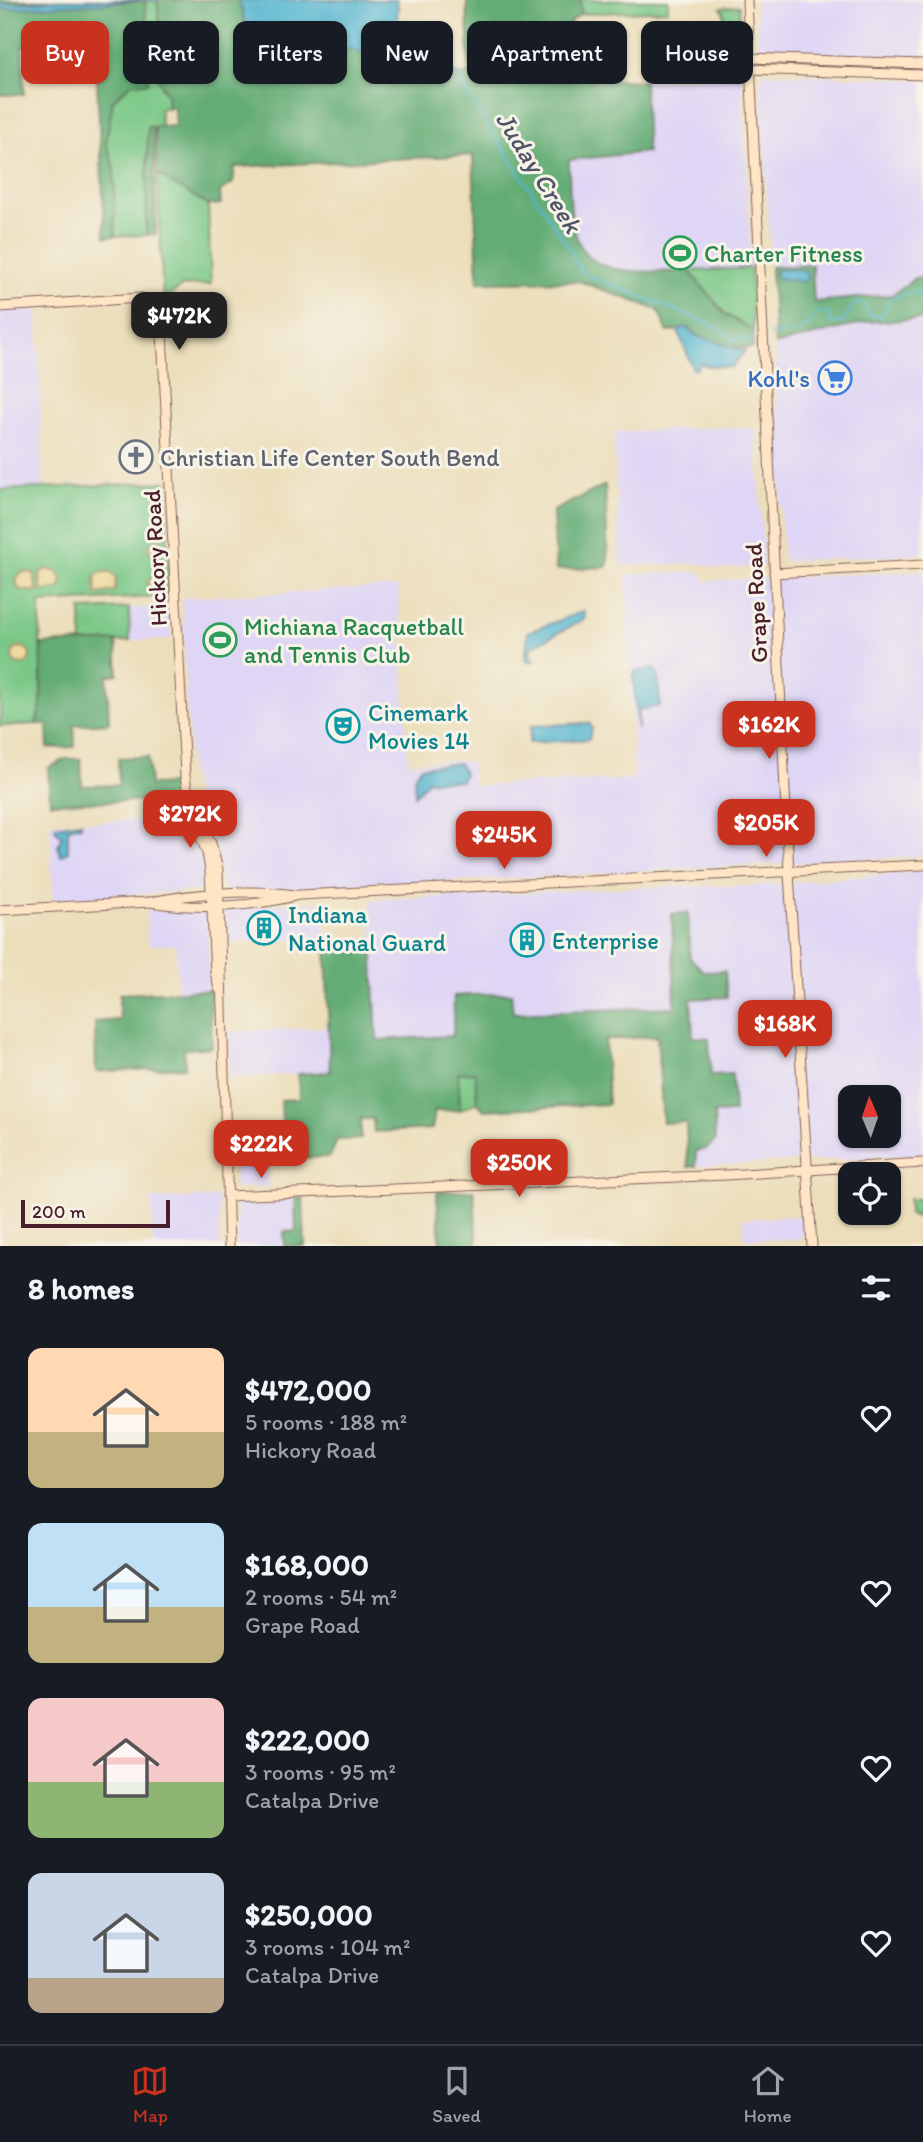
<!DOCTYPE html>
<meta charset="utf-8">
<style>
body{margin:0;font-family:Itim,sans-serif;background:#242831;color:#f1f3f6;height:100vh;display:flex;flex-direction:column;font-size:26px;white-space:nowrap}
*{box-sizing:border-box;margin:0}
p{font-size:23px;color:#9ea1a6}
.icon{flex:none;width:38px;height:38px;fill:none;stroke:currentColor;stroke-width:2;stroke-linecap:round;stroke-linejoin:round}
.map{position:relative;height:1246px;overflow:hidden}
.panel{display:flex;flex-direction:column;background:#171b24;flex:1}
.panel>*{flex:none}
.banner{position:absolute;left:21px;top:21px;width:882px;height:63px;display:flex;gap:14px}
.needle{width:46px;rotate:358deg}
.buttons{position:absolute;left:838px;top:1085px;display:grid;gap:14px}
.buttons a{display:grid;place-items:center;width:63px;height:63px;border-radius:14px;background:#171b24;box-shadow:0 2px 5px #0004;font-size:35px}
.scale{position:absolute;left:21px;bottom:18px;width:149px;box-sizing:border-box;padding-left:7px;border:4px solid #4a1f2b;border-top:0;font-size:19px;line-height:24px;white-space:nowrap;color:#4a1f2b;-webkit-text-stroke:5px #f7f3e8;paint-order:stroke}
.price{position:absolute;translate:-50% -60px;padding:0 16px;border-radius:14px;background:#c8321e;color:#fff;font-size:23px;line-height:46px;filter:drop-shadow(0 2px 4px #0008)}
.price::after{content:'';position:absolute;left:50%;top:42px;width:21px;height:16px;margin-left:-10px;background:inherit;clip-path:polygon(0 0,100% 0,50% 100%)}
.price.selected{background:#222;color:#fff}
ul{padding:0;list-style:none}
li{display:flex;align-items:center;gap:21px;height:175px;padding:0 28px}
li span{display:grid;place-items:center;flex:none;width:196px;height:140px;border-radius:14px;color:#555}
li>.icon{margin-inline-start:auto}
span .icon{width:84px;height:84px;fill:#fffc;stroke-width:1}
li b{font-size:30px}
h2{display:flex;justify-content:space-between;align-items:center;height:84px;padding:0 28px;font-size:30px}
.pill{padding:0 24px;border-radius:14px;background:#171b24;box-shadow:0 2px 5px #0004;font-size:24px;line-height:63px}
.pill.selected{background:#c8321e;color:#fff}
.tab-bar{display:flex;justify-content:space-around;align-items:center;height:98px;border-top:2px solid #363941;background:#171b24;font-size:19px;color:#9ea1a6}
.tab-bar a{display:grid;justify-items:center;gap:4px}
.tab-bar .selected{color:#c8321e}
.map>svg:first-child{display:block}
.built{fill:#dfd5f5;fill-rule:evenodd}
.green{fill:#7ac887;stroke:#627459;stroke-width:2}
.forest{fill:#63ac74;stroke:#566650;stroke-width:2}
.sand{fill:#eeda9e;stroke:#9c7c64;stroke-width:2}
.water{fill:#52b5d0;stroke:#4e6a7e;stroke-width:2}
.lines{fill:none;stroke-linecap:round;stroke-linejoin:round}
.stream{stroke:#52b5d0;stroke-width:2}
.secondary-casing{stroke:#83625d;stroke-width:11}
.secondary{stroke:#fde5c5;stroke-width:9}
.labels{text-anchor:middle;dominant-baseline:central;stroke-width:6;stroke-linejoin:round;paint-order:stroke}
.leisure-label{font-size:24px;fill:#27864d;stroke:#f7f3e8;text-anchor:start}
.shop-label{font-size:24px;fill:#366cbe;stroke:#f7f3e8;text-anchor:end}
.worship-label{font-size:24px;fill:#5b616d;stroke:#f7f3e8;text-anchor:start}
.street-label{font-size:24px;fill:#4a1f2b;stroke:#f7f3e8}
.culture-label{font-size:24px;fill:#0d838f;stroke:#f7f3e8;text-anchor:start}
.water-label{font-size:26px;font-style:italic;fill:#4d5465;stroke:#f7f3e8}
</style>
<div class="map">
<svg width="923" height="1246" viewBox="0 0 923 1246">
<rect width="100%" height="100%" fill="#f7f3e8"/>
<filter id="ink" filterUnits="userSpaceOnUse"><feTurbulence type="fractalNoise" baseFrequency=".0143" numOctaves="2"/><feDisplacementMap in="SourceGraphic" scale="14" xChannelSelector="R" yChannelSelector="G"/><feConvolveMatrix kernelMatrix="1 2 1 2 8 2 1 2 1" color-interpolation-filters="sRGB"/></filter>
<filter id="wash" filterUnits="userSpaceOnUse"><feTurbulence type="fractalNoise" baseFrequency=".00686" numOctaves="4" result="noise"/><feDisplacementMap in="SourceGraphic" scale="28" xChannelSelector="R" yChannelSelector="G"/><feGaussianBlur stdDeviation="1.57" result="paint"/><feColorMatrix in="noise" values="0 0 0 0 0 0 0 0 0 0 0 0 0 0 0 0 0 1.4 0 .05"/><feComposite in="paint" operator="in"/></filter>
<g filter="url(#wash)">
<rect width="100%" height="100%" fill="#ecdeba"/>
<g class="built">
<path d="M756,0h167v61l-165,-7z"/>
<path d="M764,73l159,7v198l-15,4 -15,13 -79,7 -2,-36 -41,1 -11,-190z"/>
<path d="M742,75l9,193 -111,5 -45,-9 -16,-18 -8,-19 -2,-68 78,-7 -3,-71z"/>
<path d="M37,307l6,181 -43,2v-180z"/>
<path d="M923,319v235l-137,7 -3,-3 -8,-213 92,-23z"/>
<path d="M722,427l34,2 8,137 -45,3 -20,-6 -76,3 -3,-3 -6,-129 3,-2z"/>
<path d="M923,571v285l-446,24 -249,11 -6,-3 -6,-39 -21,-53 -5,-26 -8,-172 216,-11 10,176 54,-3 9,4 2,22 161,-7 -8,-205 75,-2 4,9z"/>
<path d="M169,606l2,33 -41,2 -1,-33z"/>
<path d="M189,819l13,37 4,31 -3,3 -150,10 -3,-77z"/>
<path d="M923,871v284l-227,11v-15l19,-11 -1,-27 20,-1 -2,-37h-21l-2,-37h-16l-2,-39 34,-28 -21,1 -14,-14 -2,-44h-16l3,93 -163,6 -60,-9 2,32 -77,4 -7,-140 302,-14h79zM850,1097h39v39h-39z"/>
<path d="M324,902l2,36 -99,4 -3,-30 4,-5z"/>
<path d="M203,908l4,4 3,78 -32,1 -2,-46h-28l-2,-34z"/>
<path d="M329,1027l1,45 -100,6 -1,-46z"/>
<path d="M266,1135l2,52 -33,1 -2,-51z"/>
<path d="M218,1197l2,49h-67l-2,-47z"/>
<path d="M295,1199l1,32 -12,1 1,14h-48v-44z"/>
<path d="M801,1216l2,19 -4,4h-55l-1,-20z"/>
</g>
<g class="green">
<path d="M157,0l6,63 -2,24 6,7 1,14h-8l1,18 -13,1 -2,108 -31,1 -3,-39 3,-10 -9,-45 7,-42 19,-17 16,-1 -3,-81z"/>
<path d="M580,0h88v10l-87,4z"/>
<path d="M739,6l3,69h-15l-3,-61 -3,-6z"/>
<path d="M157,173l51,32 3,79 -28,2 -20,13z"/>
<path d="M751,268l2,62 -28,-16 -36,-43z"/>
<path d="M166,482l3,114 -129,7 1,103 -5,18 -36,2v-236z"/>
<path d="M129,608l1,33 -48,2 -1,-33z"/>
<path d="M476,1072l1,30 -17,8 -2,-37z"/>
<path d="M909,1199h14l-6,18 -8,-3z"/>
</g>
<g class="forest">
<path d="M0,0h145l3,83h-16l-19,17 -7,42 8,26 1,68 -10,1 -10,-194 -73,3 2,48 -24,1z"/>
<path d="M157,0h82l7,26 15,7 66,9 38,12 19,-5 9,-14 25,13 9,15 23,10 19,2 -2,-75h113l1,14 -11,8v51l7,6 67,2 3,71 -78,8c0,108 15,115 120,111l36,43 28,16v18c-19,0 -52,-6 -65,-20l-20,4 -10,-22 -79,-29 -101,1 -5,-127 -238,12 -2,16 -13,8 1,13 -13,1c-16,-12 -36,-19 -51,-32l-2,-46 20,-1 -1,-18h-6l-1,-14 -8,-14 4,-17z"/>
<path d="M148,127h5l3,107 -10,1z"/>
<path d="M812,265l2,37 78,-7 23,-17h8v41l-56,3 -92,23 -4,-78z"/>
<path d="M605,485l3,78 -2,4 -50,3 -3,-59z"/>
<path d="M116,641l2,33 -11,2 2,47 -35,2 1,22 -27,1 -1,-24h-11l5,-18 1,-62z"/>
<path d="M148,757l2,28 26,-1v11l-4,5 -122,3 -2,-35 17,-9h16l1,27 37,-1 -1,-27z"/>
<path d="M688,913l2,45 14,14 21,-1 2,26 -36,2 2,38 16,1 2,37 21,-1 2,38 -20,1 1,28 -9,8 -10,2v15l-8,1 -2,-45 -23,1 -6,-87 -52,4 3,64 -124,6 -7,-8 -2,-30 -17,1 2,37 -25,1 -3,18 -58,3 -1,-13h-12v20l-24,1 -7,17 -34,1 -13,-16 -2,-42 18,-1 -1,-25 32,-2 -4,-129 46,-2 5,99 76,-4 1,-40 57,-3 2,20 162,-6 -3,-93z"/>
<path d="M210,990l2,57 -28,2 1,18 -89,5 -1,-50 25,-2 -1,-26z"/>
<path d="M474,1190l3,56h-37l-3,-54z"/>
<path d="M303,1198l2,48h-20l-1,-14 12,-1 -1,-32z"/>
</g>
<g class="sand">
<circle cx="157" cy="548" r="8"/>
<path d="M46,569l12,3 4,7 -2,10 -19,2 -1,-18z"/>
<path d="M23,572l11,1 3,19 -19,-3 -2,-10z"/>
<path d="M102,572h8l6,6 -1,13 -19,3 -1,-18z"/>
<circle cx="157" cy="584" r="9"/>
<circle cx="21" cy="656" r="9"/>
</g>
<g class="water">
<path d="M61,0h98l-159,9v-5z"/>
<path d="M239,0h158c3,18 -2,34 -13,49l-19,5 -38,-12 -74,-9 -7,-7z"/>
<path d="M780,269l24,1 4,8 -5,4 -26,-4 -2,-6z"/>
<path d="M685,327l10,8 50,16 -13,16 -25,-1 -7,-3 -4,7 -3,-1 -15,-38z"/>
<path d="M584,611l1,7 -4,3 -50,26 -1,8 5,6h-10l3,-29z"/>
<path d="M653,669l5,5 2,32 -22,4v21l-5,-56 2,-3z"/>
<path d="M589,723l3,5 -3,11 -60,4 2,-17z"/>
<path d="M459,763l5,11 -3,7 -33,-1 -13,15 -1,-18 7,-10z"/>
<path d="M81,822v4l-13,2v24l-7,4 -3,-10 4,-10 -6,-5 -1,-5z"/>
</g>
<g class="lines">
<g class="stream">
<path d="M388,42l67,31 14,24 99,149 13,25 6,4 124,49 23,16 22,-2"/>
<path d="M770,335l29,-4 9,-5 8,-14 12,1 3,10 11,-1 14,-20 8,2 7,12h11l8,-17 26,-9 7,14"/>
</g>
</g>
</g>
<g filter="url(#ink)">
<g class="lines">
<defs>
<g id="secondary">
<path d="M747,0l42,873 23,373"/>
<path d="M750,58l173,6"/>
<path d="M750,69l173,6"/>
<path d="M0,307l141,-9 11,4 9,12 24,462 7,40 15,37 3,18 5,101 4,17"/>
<path d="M774,573l149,-8"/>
<path d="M192,806l19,37 7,27 11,376"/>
<path d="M151,902c46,8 103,5 148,-7l624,-30"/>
<path d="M0,910l151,-8c41,-9 102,-13 144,-7"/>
<path d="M227,1196l499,-21 197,-12"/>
</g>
</defs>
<use href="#secondary" class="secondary-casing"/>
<use href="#secondary" class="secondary"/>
</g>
</g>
<defs>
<symbol id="stadium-ring" viewBox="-11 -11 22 22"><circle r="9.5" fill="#f7f3e8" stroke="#2e9e5b" stroke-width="1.5"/><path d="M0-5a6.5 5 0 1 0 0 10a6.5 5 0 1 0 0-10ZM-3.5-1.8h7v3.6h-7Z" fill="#2e9e5b"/></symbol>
<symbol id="supermarket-ring" viewBox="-11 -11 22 22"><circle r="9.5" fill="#f7f3e8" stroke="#3f7fe0" stroke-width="1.5"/><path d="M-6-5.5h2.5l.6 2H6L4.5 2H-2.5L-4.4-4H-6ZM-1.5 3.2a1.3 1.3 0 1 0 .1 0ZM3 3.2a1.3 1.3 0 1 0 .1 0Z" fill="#3f7fe0"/></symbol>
<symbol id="church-ring" viewBox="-11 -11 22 22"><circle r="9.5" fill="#f7f3e8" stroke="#6b7280" stroke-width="1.5"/><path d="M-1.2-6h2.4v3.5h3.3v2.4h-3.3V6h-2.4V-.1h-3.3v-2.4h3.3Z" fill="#6b7280"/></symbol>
<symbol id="theatre-ring" viewBox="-11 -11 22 22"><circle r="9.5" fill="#f7f3e8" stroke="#0f9aa8" stroke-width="1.5"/><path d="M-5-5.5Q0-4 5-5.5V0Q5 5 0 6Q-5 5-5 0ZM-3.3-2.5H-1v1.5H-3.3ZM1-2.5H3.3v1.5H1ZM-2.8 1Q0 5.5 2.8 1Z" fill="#0f9aa8"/></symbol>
<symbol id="building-ring" viewBox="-11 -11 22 22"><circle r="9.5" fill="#f7f3e8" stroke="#0f9aa8" stroke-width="1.5"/><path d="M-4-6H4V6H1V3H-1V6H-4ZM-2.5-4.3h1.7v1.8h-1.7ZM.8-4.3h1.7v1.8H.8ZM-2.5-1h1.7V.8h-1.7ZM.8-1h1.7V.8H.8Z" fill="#0f9aa8"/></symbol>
</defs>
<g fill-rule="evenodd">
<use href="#stadium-ring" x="661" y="234" width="38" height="38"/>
<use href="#supermarket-ring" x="816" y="359" width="38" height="38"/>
<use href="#church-ring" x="117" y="438" width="38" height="38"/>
<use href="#stadium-ring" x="201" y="621" width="38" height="38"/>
<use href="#theatre-ring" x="324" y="707" width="38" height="38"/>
<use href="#building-ring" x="245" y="909" width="38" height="38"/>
<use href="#building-ring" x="508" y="921" width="38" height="38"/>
</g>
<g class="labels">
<g class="leisure-label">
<text x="704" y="253">Charter Fitness</text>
<text x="244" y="626">Michiana Racquetball<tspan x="244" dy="28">and Tennis Club</tspan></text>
</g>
<g class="shop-label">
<text x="810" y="378">Kohl's</text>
</g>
<g class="worship-label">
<text x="160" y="457">Christian Life Center South Bend</text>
</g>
<g class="street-label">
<text transform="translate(155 558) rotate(-93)">Hickory Road</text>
<text transform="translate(756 603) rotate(-93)">Grape Road</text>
</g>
<g class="culture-label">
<text x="368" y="712">Cinemark<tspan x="368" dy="28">Movies 14</tspan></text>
<text x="288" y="914">Indiana<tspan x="288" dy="28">National Guard</tspan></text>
<text x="552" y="940">Enterprise</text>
</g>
<g class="water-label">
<text transform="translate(539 172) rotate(58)">Juday Creek</text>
</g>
</g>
</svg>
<div class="buttons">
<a><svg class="needle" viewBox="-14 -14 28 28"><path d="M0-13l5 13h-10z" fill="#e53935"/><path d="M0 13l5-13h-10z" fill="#9ea1a6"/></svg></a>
<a><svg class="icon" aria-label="locate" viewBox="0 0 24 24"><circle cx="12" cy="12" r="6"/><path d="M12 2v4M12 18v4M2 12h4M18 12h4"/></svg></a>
</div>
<div class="scale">200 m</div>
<b class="price selected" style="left:179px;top:352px">$472K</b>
<b class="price" style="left:769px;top:761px">$162K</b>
<b class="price" style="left:190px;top:850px">$272K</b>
<b class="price" style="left:766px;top:859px">$205K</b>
<b class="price" style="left:504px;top:871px">$245K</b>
<b class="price" style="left:785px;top:1060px">$168K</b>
<b class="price" style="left:261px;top:1180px">$222K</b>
<b class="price" style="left:519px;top:1199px">$250K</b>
<div class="banner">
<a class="pill selected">Buy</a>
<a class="pill">Rent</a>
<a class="pill">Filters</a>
<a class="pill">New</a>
<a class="pill">Apartment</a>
<a class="pill">House</a>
</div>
</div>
<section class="panel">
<h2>8 homes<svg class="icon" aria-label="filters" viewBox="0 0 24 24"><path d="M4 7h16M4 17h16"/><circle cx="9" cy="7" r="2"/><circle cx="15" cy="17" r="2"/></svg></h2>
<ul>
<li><span style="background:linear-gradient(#ffd9b3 60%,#c2b280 0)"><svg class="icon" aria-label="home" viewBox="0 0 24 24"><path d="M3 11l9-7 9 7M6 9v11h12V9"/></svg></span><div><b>$472,000</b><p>5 rooms · 188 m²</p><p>Hickory Road</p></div><svg class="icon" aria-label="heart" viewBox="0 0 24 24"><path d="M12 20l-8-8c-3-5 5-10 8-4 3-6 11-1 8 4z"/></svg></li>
<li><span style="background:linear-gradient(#bfe0f5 60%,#c2b280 0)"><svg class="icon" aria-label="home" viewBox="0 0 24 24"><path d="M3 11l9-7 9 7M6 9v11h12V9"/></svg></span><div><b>$168,000</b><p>2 rooms · 54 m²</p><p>Grape Road</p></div><svg class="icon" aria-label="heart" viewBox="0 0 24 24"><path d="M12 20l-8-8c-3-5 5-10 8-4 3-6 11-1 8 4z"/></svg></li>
<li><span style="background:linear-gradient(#f6c9c9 60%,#8fb573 0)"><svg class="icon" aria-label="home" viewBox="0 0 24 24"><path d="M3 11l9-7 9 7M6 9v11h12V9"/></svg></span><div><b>$222,000</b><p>3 rooms · 95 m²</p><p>Catalpa Drive</p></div><svg class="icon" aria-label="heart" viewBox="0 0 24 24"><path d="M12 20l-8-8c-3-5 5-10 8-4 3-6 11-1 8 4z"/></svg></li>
<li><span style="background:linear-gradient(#c9d6e8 75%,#b9a48a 0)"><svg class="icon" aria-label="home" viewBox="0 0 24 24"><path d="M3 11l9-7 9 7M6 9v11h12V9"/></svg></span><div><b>$250,000</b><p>3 rooms · 104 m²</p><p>Catalpa Drive</p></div><svg class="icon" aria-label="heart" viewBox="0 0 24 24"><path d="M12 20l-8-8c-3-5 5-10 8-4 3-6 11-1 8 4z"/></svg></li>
</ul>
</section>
<nav class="tab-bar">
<a class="selected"><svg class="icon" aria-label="map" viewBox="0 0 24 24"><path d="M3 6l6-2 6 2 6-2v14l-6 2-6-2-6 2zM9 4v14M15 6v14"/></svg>Map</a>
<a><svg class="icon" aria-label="saved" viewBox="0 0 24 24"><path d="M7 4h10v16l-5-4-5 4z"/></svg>Saved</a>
<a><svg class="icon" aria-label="home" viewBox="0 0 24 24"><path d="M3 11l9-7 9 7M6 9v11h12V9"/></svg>Home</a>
</nav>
